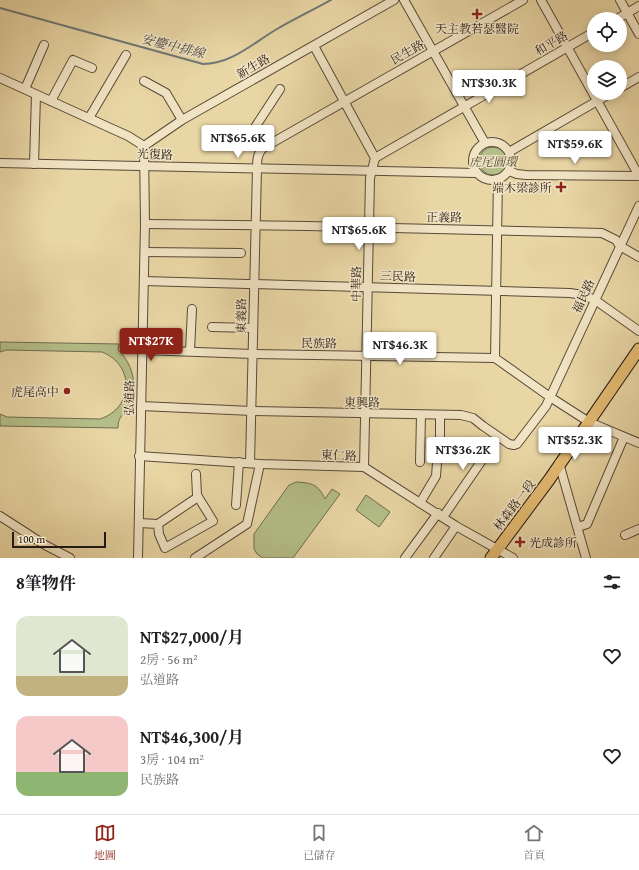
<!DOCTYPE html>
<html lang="zh-TW">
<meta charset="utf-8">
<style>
body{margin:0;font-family:"Gentium Book Plus","Noto Serif TC",serif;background:#f2f2f2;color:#202124;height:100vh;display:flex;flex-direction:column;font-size:15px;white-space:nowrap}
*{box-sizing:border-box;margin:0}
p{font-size:13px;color:#757577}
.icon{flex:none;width:22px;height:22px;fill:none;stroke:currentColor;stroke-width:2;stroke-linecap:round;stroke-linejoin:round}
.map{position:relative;height:558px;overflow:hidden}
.panel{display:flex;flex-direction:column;background:#fff;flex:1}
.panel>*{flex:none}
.fabs{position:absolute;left:587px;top:12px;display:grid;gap:8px}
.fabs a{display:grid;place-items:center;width:40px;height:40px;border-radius:50%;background:#fff;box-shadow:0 2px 10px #0003;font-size:20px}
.scale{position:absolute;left:12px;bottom:10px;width:94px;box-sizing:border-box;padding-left:4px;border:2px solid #281b15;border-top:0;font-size:11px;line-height:14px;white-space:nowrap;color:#281b15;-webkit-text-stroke:3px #f1e4c4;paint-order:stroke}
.price{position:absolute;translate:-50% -34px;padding:0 9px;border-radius:4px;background:#fff;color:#222;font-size:13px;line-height:26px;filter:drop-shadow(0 1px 2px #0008)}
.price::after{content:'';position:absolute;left:50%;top:24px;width:12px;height:9px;margin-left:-6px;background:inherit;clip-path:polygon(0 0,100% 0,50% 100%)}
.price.current{background:#8f2418;color:#fff}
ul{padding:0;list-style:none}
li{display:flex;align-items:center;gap:12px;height:100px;padding:0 16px}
li span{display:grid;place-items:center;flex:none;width:112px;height:80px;border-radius:12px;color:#555}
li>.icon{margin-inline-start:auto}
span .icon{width:48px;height:48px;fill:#fffc;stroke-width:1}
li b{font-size:17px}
h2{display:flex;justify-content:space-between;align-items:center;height:48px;padding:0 16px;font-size:17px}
.dock{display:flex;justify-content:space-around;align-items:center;height:56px;border-top:1px solid #e0e0e0;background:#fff;font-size:11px;color:#757577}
.dock a{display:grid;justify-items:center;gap:2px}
.dock .current{color:#8f2418}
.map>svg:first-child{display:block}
.green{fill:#b4be88;stroke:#6e6c4e}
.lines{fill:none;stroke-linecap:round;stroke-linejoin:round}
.stream{stroke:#6e7874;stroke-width:2}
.minor-casing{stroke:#584a39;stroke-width:10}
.major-casing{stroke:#281b15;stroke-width:13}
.minor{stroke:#f1e4c4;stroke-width:8}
.major{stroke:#e4bb72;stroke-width:11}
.poi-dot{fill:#8f2418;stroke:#f1e4c4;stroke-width:1.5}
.labels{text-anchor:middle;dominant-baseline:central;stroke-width:3;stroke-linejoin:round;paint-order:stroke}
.poi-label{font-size:12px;fill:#281b15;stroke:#f1e4c4;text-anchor:end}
.street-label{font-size:12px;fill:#281b15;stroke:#f1e4c4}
.park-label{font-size:12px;font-style:italic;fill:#524c38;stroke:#f1e4c4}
.water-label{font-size:13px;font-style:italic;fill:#4b4a44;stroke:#f1e4c4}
</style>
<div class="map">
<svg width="639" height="558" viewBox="0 0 639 558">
<rect width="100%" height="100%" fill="#e9d6a5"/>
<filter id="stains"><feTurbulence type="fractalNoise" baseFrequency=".005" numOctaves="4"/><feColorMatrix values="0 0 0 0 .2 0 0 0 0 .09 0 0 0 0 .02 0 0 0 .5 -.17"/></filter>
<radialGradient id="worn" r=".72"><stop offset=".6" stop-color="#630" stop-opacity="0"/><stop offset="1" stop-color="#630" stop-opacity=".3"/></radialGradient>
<g class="green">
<circle cx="493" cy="161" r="14"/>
<path d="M0,342l119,2 -1,6c16,15 21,39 9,59 -5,8 -9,8 -9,19l-118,-2v-12l7,3 93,2c34,-11 35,-54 2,-67l-95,-2 -7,2z"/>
<path d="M296,482c16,1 22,2 29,17l7,-10 8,5 -47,64h-30l-6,-4 -3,-5v-15l35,-49z"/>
<path d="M366,495l24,17 -11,15 -23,-17z"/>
</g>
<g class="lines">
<path class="stream" d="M0,8l203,56c29,0 50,-21 74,-35 17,-10 36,-19 54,-29"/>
<defs>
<g id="minor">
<path d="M404,0l81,143"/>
<path d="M541,0l98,176"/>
<path d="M620,0l19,34"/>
<path d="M617,19l22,-13"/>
<path d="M314,46l61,112 -5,20 -6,289"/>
<path d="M0,78l128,58 16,10"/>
<path d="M144,81l22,12 16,27"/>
<path d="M620,88l19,-11"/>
<path d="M25,89l19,-44"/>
<path d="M51,101l22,-41 19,8"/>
<path d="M89,118l37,-63"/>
<circle cx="492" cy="161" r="19"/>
<path d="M263,148l-15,-10 32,-49"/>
<path d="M509,152l102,-59"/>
<path d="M375,158l219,-126"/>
<path d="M0,163l476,10"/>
<path d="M34,164l2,-69"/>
<path d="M509,171l8,3 9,1 113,1"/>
<path d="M145,224l162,2 295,7 14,7 4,6 19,11"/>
<path d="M145,252l96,1"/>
<path d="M144,281l426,12 13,2 12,5 44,31"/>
<path d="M212,327l41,1"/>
<path d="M142,350l111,4 242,4 55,39 39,25 50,21"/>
<path d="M190,351l2,-42"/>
<path d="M495,358l3,-179"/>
<path d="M141,406l111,5 209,4 12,3 10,8 26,18 5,1 3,-1 29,-38 93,-200"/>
<path d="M440,443v-28"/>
<path d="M139,456l121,8 104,3 92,59 57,32"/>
<path d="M420,462l1,-47"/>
<path d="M250,463l7,-294c0,-8 0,-15 6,-21l260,-148"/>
<path d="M559,463l27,95"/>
<path d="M420,503l16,-27 1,-13"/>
<path d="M236,505l3,-43"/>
<path d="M0,516l45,29 25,13"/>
<path d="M443,517l55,-80"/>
<path d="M139,523l19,1 1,10 6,14 48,-27 -16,-26 -1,-21"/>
<path d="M158,524l40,-27"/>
<path d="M578,527l9,-3 37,-87"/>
<path d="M625,535l14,-6"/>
<path d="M138,558l7,-334 -1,-78 38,-26 212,-120"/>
<path d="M195,558l52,-34 13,-60"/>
<path d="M405,558l33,-45"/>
<path d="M434,558l22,-32"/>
</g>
<path id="major" d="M491,558l58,-78 90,-131"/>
</defs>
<use href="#minor" class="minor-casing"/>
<use href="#major" class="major-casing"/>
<use href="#minor" class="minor"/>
<use href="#major" class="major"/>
</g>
<g class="poi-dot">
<path d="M475 8h4v4h4v4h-4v4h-4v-4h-4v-4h4z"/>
<path d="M559 181h4v4h4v4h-4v4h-4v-4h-4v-4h4z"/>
<circle cx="67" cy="391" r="4"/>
<path d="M518 536h4v4h4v4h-4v4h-4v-4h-4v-4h4z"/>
</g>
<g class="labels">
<g class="poi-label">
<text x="477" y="28" text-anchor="middle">天主教若瑟醫院</text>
<text x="552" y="187">端木梁診所</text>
<text x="59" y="391">虎尾高中</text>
<text x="529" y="542" text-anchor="start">光成診所</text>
</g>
<g class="street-label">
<text transform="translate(551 43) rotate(-30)">和平路</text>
<text transform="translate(407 52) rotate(-29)">民生路</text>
<text transform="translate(253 66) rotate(-30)">新生路</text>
<text transform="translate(155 154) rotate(2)">光復路</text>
<text transform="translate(444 217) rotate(1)">正義路</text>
<text transform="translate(398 276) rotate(2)">三民路</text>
<text transform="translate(356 284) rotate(-89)">中華路</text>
<text transform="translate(583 296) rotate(-65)">福民路</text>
<text transform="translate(241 316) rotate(-89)">東義路</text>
<text transform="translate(319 343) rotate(1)">民族路</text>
<text transform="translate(129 398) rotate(-89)">弘道路</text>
<text transform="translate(362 402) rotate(1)">東興路</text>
<text transform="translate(339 455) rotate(2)">東仁路</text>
<text transform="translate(514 505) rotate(-53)">林森路一段</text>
</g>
<g class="park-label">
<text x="493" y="161">虎尾圓環</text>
</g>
<g class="water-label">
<text transform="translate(173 46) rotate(14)">安慶中排線</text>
</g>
</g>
<rect width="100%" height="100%" filter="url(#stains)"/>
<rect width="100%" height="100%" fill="url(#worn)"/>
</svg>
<div class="fabs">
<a><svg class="icon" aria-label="locate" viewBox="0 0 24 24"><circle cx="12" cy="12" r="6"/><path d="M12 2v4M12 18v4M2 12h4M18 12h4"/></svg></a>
<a><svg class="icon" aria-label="layers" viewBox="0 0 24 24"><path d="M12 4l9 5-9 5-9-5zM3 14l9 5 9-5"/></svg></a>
</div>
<div class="scale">100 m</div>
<b class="price" style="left:489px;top:104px">NT$30.3K</b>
<b class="price" style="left:238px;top:159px">NT$65.6K</b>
<b class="price" style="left:575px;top:165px">NT$59.6K</b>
<b class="price" style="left:359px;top:251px">NT$65.6K</b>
<b class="price current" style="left:151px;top:362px">NT$27K</b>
<b class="price" style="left:400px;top:366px">NT$46.3K</b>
<b class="price" style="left:575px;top:461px">NT$52.3K</b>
<b class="price" style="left:463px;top:471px">NT$36.2K</b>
</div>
<section class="panel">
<h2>8筆物件<svg class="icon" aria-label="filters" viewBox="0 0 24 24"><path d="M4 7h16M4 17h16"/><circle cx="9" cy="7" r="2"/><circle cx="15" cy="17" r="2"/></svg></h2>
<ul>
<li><span style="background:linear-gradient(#dfe7d0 75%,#c2b280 0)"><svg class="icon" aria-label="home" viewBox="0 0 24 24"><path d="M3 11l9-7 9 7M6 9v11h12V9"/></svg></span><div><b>NT$27,000/月</b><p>2房 · 56 m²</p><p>弘道路</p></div><svg class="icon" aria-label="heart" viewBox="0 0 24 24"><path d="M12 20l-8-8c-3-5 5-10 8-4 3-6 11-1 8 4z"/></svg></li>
<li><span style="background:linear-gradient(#f6c9c9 70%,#8fb573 0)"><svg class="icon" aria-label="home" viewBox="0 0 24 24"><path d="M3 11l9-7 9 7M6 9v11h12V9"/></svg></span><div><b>NT$46,300/月</b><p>3房 · 104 m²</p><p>民族路</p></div><svg class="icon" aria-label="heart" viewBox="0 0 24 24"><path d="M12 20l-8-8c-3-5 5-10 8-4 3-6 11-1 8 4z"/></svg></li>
</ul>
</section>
<nav class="dock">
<a class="current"><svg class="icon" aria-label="map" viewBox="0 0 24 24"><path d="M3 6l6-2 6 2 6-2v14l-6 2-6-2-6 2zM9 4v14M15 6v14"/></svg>地圖</a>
<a><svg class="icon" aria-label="saved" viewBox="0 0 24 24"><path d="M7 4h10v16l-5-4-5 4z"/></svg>已儲存</a>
<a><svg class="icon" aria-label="home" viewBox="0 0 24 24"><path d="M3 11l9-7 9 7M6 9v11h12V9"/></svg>首頁</a>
</nav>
